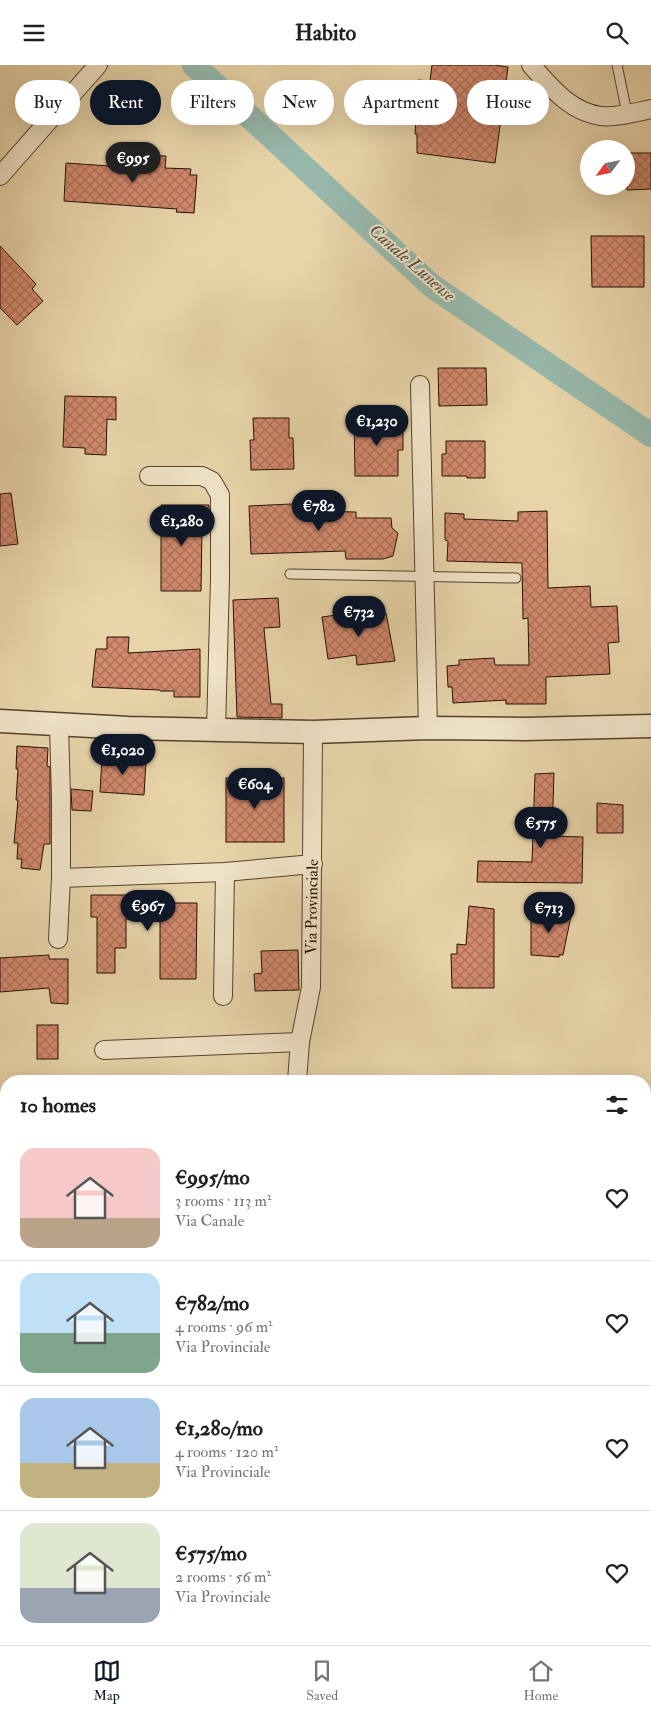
<!DOCTYPE html>
<meta charset="utf-8">
<style>
body{margin:0;font-family:"IM FELL Double Pica",serif;background:#f6f6f6;color:#202124;height:100vh;display:flex;flex-direction:column;font-size:19px;white-space:nowrap}
*{box-sizing:border-box;margin:0}
p{font-size:16px;color:#757577}
.icon{flex:none;width:28px;height:28px;fill:none;stroke:currentColor;stroke-width:2;stroke-linecap:round;stroke-linejoin:round}
.map{position:relative;flex:1;overflow:hidden}
.drawer{position:absolute;left:0px;top:1010px;width:651px;height:570px;display:flex;flex-direction:column;background:#fff;border-radius:20px 20px 0 0;box-shadow:0 5px 20px #0002}
.drawer>*{flex:none}
.hud{position:absolute;left:15px;top:15px;width:621px;height:45px;display:flex;gap:10px}
.needle{width:32px;rotate:237deg}
.buttons{position:absolute;left:580px;top:75px;display:grid;gap:10px}
.buttons a{display:grid;place-items:center;width:55px;height:55px;border-radius:50%;background:#fff;box-shadow:0 5px 20px #0002;font-size:25px}
.price{position:absolute;translate:-50% -42px;padding:0 11px;border-radius:18px;background:#111827;color:#fff;font-size:16px;line-height:32px;filter:drop-shadow(0 1px 2px #0008)}
.price::after{content:'';position:absolute;left:50%;top:30px;width:15px;height:11px;margin-left:-8px;background:inherit;clip-path:polygon(0 0,100% 0,50% 100%)}
.price.active{background:#222;color:#fff}
ul{padding:0;list-style:none}
li{display:flex;align-items:center;gap:15px;height:125px;padding:0 20px}
li+li{border-top:1px solid #e0e0e0}
li span{display:grid;place-items:center;flex:none;width:140px;height:100px;border-radius:15px;color:#555}
li>.icon{margin-inline-start:auto}
span .icon{width:60px;height:60px;fill:#fffc;stroke-width:1}
li b{font-size:21px}
h2{display:flex;justify-content:space-between;align-items:center;height:60px;padding:0 20px;font-size:21px}
.chip{padding:0 18px;border-radius:22px;background:#fff;box-shadow:0 5px 20px #0002;font-size:18px;line-height:45px}
.chip.active{background:#111827;color:#fff}
header{display:flex;justify-content:space-between;align-items:center;height:65px;padding:0 20px;background:#fff;font-size:22px;font-weight:700}
.tabs{display:flex;justify-content:space-around;align-items:center;height:70px;border-top:1px solid #e0e0e0;background:#fff;font-size:14px;color:#757577}
.tabs a{display:grid;justify-items:center;gap:2px}
.tabs .active{color:#111827}
.map>svg:first-child{display:block}
.garden{fill:url(#garden-dots);stroke:#726544}
.lines{fill:none;stroke-linecap:round;stroke-linejoin:round}
.canal{stroke:#97b8ab;stroke-width:24}
.building{fill:url(#building-cross-hatch);stroke:#260f05}
.service-casing{stroke:#56402e;stroke-width:11}
.minor-casing{stroke:#56402e;stroke-width:20}
.tertiary-casing{stroke:#56402e;stroke-width:25}
.service{stroke:#f0e3c7;stroke-width:9}
.minor{stroke:#f0e3c7;stroke-width:18}
.tertiary{stroke:#f0e3c7;stroke-width:22}
.labels{text-anchor:middle;dominant-baseline:central;stroke-width:4;stroke-linejoin:round;paint-order:stroke}
.street-label{font-size:16px;fill:#260f05;stroke:#f0e3c7}
.water-label{font-size:18px;font-style:italic;fill:#4e4a3f;stroke:#f0e3c7}
</style>
<header><svg class="icon" aria-label="menu" viewBox="0 0 24 24"><path d="M4 6h16M4 12h16M4 18h16"/></svg>Habito<svg class="icon" aria-label="search" viewBox="0 0 24 24"><circle cx="10" cy="10" r="6"/><path d="M15 15l6 6"/></svg></header>
<div class="map">
<svg width="651" height="1580" viewBox="0 0 651 1580">
<defs>
<pattern id="garden-dots" width="8" height="8" patternUnits="userSpaceOnUse" patternTransform="scale(1.25)"><rect width="8" height="8" fill="#bebb82"/><path d="M2 2h.1M6 6h.1" fill="none" stroke="#a3a06f" stroke-width="1.8" stroke-linecap="round"/></pattern>
<pattern id="building-cross-hatch" width="8" height="8" patternUnits="userSpaceOnUse" patternTransform="scale(1.25)"><rect width="8" height="8" fill="#d38a6e"/><path d="M0 0l8 8M0 8l8-8" fill="none" stroke="#ab6f58"/></pattern>
</defs>
<rect width="100%" height="100%" fill="#e8d4a9"/>
<filter id="stains"><feTurbulence type="fractalNoise" baseFrequency=".004" numOctaves="4"/><feColorMatrix values="0 0 0 0 .2 0 0 0 0 .09 0 0 0 0 .02 0 0 0 .5 -.17"/></filter>
<radialGradient id="worn" r=".72"><stop offset=".6" stop-color="#630" stop-opacity="0"/><stop offset="1" stop-color="#630" stop-opacity=".3"/></radialGradient>
<path class="garden" d="M50,1574h168v6h-169z"/>
<g class="lines">
<path class="canal" d="M194,0l238,221 219,149"/>
</g>
<g class="building">
<path d="M432,0h62l14,2 -13,96 -78,-10v-19h-2l3,-54 12,1z"/>
<path d="M627,88h24v36l-24,1z"/>
<path d="M124,89l42,2 -1,12 26,1 -1,6h7l-3,38 -18,-1 1,-3 -113,-8 2,-38 57,4z"/>
<path d="M591,171h53v51h-52z"/>
<path d="M0,181l36,38 -4,5 11,12 -26,24 -17,-17z"/>
<path d="M438,303h48l1,37 -48,1z"/>
<path d="M65,331l51,1v23l-9,-1 -1,36 -21,-1v-6l-22,-1z"/>
<path d="M253,353h36v20h4l1,31 -43,1 -1,-30h4z"/>
<path d="M354,353h27v5h22v27h-5v26h-43z"/>
<path d="M446,376h39v37h-18v-2h-25v-22h4z"/>
<path d="M11,428l7,51 -18,2v-52z"/>
<path d="M312,438l1,8 43,1v6h35l1,10 6,5 -5,23 -10,3h-37l-1,-8 -94,3 -2,-48z"/>
<path d="M161,440h48v20h-7l-1,66h-40z"/>
<path d="M547,446l1,77 42,-2 1,21 26,-1 2,36 -11,1 2,31 -64,3v27h-40v-4l-53,3 -1,-16h-4l-1,-21 12,-1v-5l35,-2 1,7h34l-1,-47 -5,1 -1,-56 -75,-2 1,-20 -3,-1v-27l19,1v5l54,2v-9z"/>
<path d="M278,533l2,29 -16,1 7,76h11v14l-45,-1 -4,-117z"/>
<path d="M350,548l1,6 35,-6 9,48 -38,4 -1,-10 -28,4 -6,-42z"/>
<path d="M107,572h22l-1,16 72,-4v48h-26v-6h-14v-1l-68,-3 4,-38h11z"/>
<path d="M17,681l31,2 -1,18 3,1v77h-6l-4,26 -19,-2 1,-9h-5l1,-16h-4l4,-43h-2l2,-31h-2z"/>
<path d="M102,693l44,3 -2,34 -44,-3z"/>
<path d="M554,708l-2,63 31,1 -1,46 -105,-1 1,-21 54,1 3,-88z"/>
<rect x="226" y="713" width="58" height="64"/>
<path d="M71,724l22,2 -2,20 -19,-1z"/>
<path d="M597,738l26,2v28h-26z"/>
<path d="M91,830h60v3l13,1v4h33l-1,76h-36v-60h-34v29h-11v25h-18v-56h-6z"/>
<path d="M469,841l25,3v79h-42l-1,-34h6v-10l9,1z"/>
<path d="M531,847l40,4 -8,39h-4v2l-28,-2z"/>
<path d="M298,885l1,40 -44,1 -1,-17 8,-1 -1,-22z"/>
<path d="M49,890v4h19v45l-17,-1 -2,-15 -49,4v-34z"/>
<rect x="37" y="960" width="21" height="34"/>
</g>
<g class="lines">
<defs>
<g id="service">
<path d="M617,0l10,48"/>
<path d="M290,509l226,4"/>
</g>
<g id="minor">
<path d="M531,0c20,22 39,47 70,51 14,2 36,-4 50,-7"/>
<path d="M0,111l98,-111"/>
<path d="M420,320l8,343"/>
<path d="M149,411h53l10,5 8,14v84l-4,151"/>
<path d="M59,660l2,72v81l164,-6 88,-8"/>
<path d="M58,874l3,-61"/>
<path d="M223,931l2,-124"/>
<path d="M104,985l196,-8"/>
<path d="M297,1016l3,-39 11,-55 2,-255"/>
<path d="M645,1411l6,-1"/>
<path d="M0,1413l6,1"/>
<path d="M312,1580v-6"/>
</g>
<path id="tertiary" d="M0,656l128,7 185,4 115,-4 97,1 126,-3"/>
</defs>
<use href="#service" class="service-casing"/>
<use href="#minor" class="minor-casing"/>
<use href="#tertiary" class="tertiary-casing"/>
<use href="#service" class="service"/>
<use href="#minor" class="minor"/>
<use href="#tertiary" class="tertiary"/>
</g>
<g class="labels">
<g class="street-label">
<text transform="translate(312 842) rotate(-89)">Via Provinciale</text>
</g>
<g class="water-label">
<text transform="translate(412 198) rotate(41)">Canale Lunense</text>
</g>
</g>
<rect width="100%" height="100%" filter="url(#stains)"/>
<rect width="100%" height="100%" fill="url(#worn)"/>
</svg>
<div class="buttons">
<a><svg class="needle" viewBox="-14 -14 28 28"><path d="M0-13l5 13h-10z" fill="#e53935"/><path d="M0 13l5-13h-10z" fill="#757577"/></svg></a>
</div>
<b class="price active" style="left:133px;top:119px">€995</b>
<b class="price" style="left:377px;top:382px">€1,230</b>
<b class="price" style="left:319px;top:467px">€782</b>
<b class="price" style="left:182px;top:482px">€1,280</b>
<b class="price" style="left:359px;top:573px">€732</b>
<b class="price" style="left:123px;top:711px">€1,020</b>
<b class="price" style="left:255px;top:745px">€604</b>
<b class="price" style="left:541px;top:784px">€575</b>
<b class="price" style="left:148px;top:867px">€967</b>
<b class="price" style="left:549px;top:869px">€713</b>
<div class="hud">
<a class="chip">Buy</a>
<a class="chip active">Rent</a>
<a class="chip">Filters</a>
<a class="chip">New</a>
<a class="chip">Apartment</a>
<a class="chip">House</a>
</div>
<section class="drawer">
<h2>10 homes<svg class="icon" aria-label="filters" viewBox="0 0 24 24"><path d="M4 7h16M4 17h16"/><circle cx="9" cy="7" r="2"/><circle cx="15" cy="17" r="2"/></svg></h2>
<ul>
<li><span style="background:linear-gradient(#f6c9c9 70%,#b9a48a 0)"><svg class="icon" aria-label="home" viewBox="0 0 24 24"><path d="M3 11l9-7 9 7M6 9v11h12V9"/></svg></span><div><b>€995/mo</b><p>3 rooms · 113 m²</p><p>Via Canale</p></div><svg class="icon" aria-label="heart" viewBox="0 0 24 24"><path d="M12 20l-8-8c-3-5 5-10 8-4 3-6 11-1 8 4z"/></svg></li>
<li><span style="background:linear-gradient(#bfe0f5 60%,#7fa58c 0)"><svg class="icon" aria-label="home" viewBox="0 0 24 24"><path d="M3 11l9-7 9 7M6 9v11h12V9"/></svg></span><div><b>€782/mo</b><p>4 rooms · 96 m²</p><p>Via Provinciale</p></div><svg class="icon" aria-label="heart" viewBox="0 0 24 24"><path d="M12 20l-8-8c-3-5 5-10 8-4 3-6 11-1 8 4z"/></svg></li>
<li><span style="background:linear-gradient(#a9c7e8 65%,#c2b280 0)"><svg class="icon" aria-label="home" viewBox="0 0 24 24"><path d="M3 11l9-7 9 7M6 9v11h12V9"/></svg></span><div><b>€1,280/mo</b><p>4 rooms · 120 m²</p><p>Via Provinciale</p></div><svg class="icon" aria-label="heart" viewBox="0 0 24 24"><path d="M12 20l-8-8c-3-5 5-10 8-4 3-6 11-1 8 4z"/></svg></li>
<li><span style="background:linear-gradient(#dfe7d0 65%,#9aa5b1 0)"><svg class="icon" aria-label="home" viewBox="0 0 24 24"><path d="M3 11l9-7 9 7M6 9v11h12V9"/></svg></span><div><b>€575/mo</b><p>2 rooms · 56 m²</p><p>Via Provinciale</p></div><svg class="icon" aria-label="heart" viewBox="0 0 24 24"><path d="M12 20l-8-8c-3-5 5-10 8-4 3-6 11-1 8 4z"/></svg></li>
</ul>
</section>
</div>
<nav class="tabs">
<a class="active"><svg class="icon" aria-label="map" viewBox="0 0 24 24"><path d="M3 6l6-2 6 2 6-2v14l-6 2-6-2-6 2zM9 4v14M15 6v14"/></svg>Map</a>
<a><svg class="icon" aria-label="saved" viewBox="0 0 24 24"><path d="M7 4h10v16l-5-4-5 4z"/></svg>Saved</a>
<a><svg class="icon" aria-label="home" viewBox="0 0 24 24"><path d="M3 11l9-7 9 7M6 9v11h12V9"/></svg>Home</a>
</nav>
